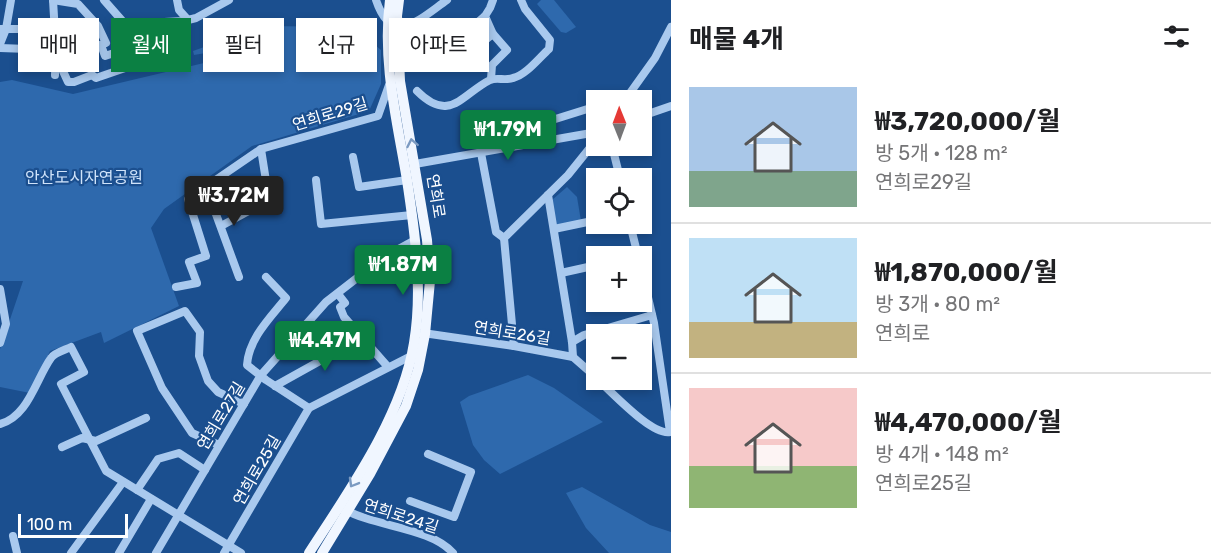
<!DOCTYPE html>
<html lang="ko">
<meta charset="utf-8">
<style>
body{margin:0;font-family:Rubik,"Noto Sans KR",sans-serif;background:#f2f2f2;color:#202124;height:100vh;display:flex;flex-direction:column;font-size:22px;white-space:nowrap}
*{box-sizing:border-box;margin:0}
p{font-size:20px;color:#757577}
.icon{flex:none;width:33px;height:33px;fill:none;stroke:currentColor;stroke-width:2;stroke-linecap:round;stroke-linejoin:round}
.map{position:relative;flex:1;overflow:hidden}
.details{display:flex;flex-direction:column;background:#fff;width:540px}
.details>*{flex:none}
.top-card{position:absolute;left:18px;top:18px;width:562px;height:54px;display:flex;gap:12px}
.needle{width:39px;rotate:359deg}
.buttons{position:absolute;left:586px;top:90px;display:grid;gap:12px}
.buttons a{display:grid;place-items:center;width:66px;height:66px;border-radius:0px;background:#fff;box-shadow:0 3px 9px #0003;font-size:30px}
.scale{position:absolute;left:18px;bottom:15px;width:110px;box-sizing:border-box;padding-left:6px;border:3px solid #fff;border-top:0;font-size:16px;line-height:21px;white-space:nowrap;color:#fff;-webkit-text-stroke:4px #1b4f8f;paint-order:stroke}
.price{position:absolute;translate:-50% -51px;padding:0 14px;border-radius:6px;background:#0b8043;color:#fff;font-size:20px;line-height:39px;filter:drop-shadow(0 2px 3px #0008)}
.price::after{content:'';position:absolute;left:50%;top:36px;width:18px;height:14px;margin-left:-9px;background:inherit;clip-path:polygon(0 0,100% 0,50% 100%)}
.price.current{background:#222;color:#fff}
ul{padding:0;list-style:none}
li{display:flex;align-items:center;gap:18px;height:150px;padding:0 18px}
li+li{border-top:2px solid #e0e0e0}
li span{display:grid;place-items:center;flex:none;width:168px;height:120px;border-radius:0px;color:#555}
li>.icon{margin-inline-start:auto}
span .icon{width:72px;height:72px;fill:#fffc;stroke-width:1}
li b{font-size:26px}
h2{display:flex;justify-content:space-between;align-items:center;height:72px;padding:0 18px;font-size:26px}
.chip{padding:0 21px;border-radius:0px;background:#fff;box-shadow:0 3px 9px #0003;font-size:21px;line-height:54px}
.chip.current{background:#0b8043;color:#fff}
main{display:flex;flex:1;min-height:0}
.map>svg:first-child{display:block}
.green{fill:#2e69ad}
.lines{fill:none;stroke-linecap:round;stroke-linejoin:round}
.minor{stroke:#a9c9ee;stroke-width:8}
.major{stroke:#f0f6ff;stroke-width:10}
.oneway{stroke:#7b9ac1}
.labels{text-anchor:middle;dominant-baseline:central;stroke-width:4.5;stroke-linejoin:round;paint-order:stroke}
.street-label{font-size:16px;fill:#fff;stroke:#1b4f8f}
.park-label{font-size:16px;fill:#cfe3fa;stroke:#1b4f8f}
</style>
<main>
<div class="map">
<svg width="671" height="553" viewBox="0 0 671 553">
<rect width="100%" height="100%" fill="#1b4f8f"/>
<g class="green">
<path d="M541,0h13l22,27 -10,6 -5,-1 -24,-28z"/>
<path d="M262,26l92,1 27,23v34l-12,27 -117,35 -88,63 -13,19 28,78 -75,37 -3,-11 -51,19 -20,42 -30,-6v-38l23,-68h-23v-199l12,-2 61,14 152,-36 -2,-8 -29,5 -1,-4z"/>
<path d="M567,187l10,10 4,24 -25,5 -4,-26z"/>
<path d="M528,375l26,13 49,34 -103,52 -16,-14 -11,-15 -13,-43 9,-6z"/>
<path d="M582,487l68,38 21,7v21h-62l-23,-25 -20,-35z"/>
</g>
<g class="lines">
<g class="minor">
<path d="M53,0l25,4 20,22 8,17 -27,9 -23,2"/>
<path d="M53,0l3,50 -1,25"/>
<path d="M104,0l21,24 59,-3 12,-3 33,-18"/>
<path d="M177,0l2,10 9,10"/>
<path d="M376,0c16,48 44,19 71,0"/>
<path d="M485,16l8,18 -40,32 -6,2 -4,-4 -1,-11 43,-37 5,-8 3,-8"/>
<path d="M0,29h55"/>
<path d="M0,44l6,-15 5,-29"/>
<path d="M101,45l4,11 12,-4 13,-7"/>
<path d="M0,48l56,2"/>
<path d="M55,66l7,3 6,13h6l18,-7 4,3 35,-12 -1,-24 2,-19"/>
<path d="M491,79l1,-14 15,-15 -14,-16"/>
<path d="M417,91c33,33 45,3 73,-11 7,-3 15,1 23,-2 13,-3 26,-20 36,-29l1,-9 -25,-31 -4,-9"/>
<path d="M625,100l30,-42 16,-31"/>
<path d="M642,116l29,-10"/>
<path d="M553,140l-4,-19 48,-15"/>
<path d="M612,146l8,32"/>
<path d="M481,153l15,79 8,6"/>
<path d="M353,157l6,30 48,-7"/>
<path d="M415,164l182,-32"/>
<path d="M316,180l5,44 91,-9"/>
<path d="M206,187l33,90"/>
<path d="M548,195l24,147 1,15"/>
<path d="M630,224l8,32"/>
<path d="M221,226l48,-26 -8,-51"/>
<path d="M554,229l43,-9"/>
<path d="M561,273l36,-8"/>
<path d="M266,277l20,21c-16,20 -37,40 -39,67l19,15 43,28"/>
<path d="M176,287l21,-4 -8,-21 17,-6 -18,-57 73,-50 117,-33 11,-31"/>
<path d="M0,289l6,35 -6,19"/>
<path d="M338,294l7,9 -5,4 4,10 44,50"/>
<path d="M423,333l91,13 59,11 24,21"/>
<path d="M572,342l12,-7 68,-20"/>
<path d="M514,346l-10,-108 64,-63 29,-36"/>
<path d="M598,380c14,12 54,56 72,52l-16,-109 -12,-51"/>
<path d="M275,386l88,-49"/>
<path d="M0,424c28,-7 36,-45 51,-66 3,-5 14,-8 20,-11l13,25 -23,12 45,87 135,82"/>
<path d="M219,445l-27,-12 -30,-45 -25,-57 48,-20 15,21 -1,24 9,25 10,11 26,12"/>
<path d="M62,447l20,-9 14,3 50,-23"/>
<path d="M137,490l21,-31 21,-6 26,17"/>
<path d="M410,501l44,16 17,-45 -43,-18"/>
<path d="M344,509c30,18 86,18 109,44"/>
<path d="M13,536l4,17"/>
<path d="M71,553l52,-71"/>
<path d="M119,553l32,-54"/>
<path d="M156,553l105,-178 65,-73 58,-45 31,-17"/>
<path d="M224,553l85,-145 102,-52"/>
</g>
<g class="major">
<path d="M309,553c40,-62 93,-136 105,-210 9,-53 1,-110 -7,-163 -10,-60 -25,-118 -17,-180"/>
<path d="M322,553l48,-79 36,-68 12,-36 7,-36 5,-53 -3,-41 -27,-159 -3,-65 2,-16"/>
</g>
</g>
<defs><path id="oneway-chevron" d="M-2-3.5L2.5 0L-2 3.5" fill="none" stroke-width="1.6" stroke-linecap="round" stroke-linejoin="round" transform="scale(1.5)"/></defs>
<g class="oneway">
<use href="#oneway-chevron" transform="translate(412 143) rotate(-101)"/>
<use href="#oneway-chevron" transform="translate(353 483) rotate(120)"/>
</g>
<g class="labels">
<g class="street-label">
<text transform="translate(330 114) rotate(-17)">연희로29길</text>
<text transform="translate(436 196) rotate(81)">연희로</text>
<text transform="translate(512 333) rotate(9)">연희로26길</text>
<text transform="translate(221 416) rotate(-59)">연희로27길</text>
<text transform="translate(257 470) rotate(-60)">연희로25길</text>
<text transform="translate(401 516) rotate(18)">연희로24길</text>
</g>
<g class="park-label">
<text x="84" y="177">안산도시자연공원</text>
</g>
</g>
</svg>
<div class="buttons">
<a><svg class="needle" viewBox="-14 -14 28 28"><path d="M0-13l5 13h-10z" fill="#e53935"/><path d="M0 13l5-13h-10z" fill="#757577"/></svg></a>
<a><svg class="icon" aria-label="locate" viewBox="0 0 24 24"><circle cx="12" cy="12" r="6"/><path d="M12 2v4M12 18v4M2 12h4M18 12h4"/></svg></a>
<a>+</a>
<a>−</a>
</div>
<div class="scale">100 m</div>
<b class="price" style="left:508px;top:161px">₩1.79M</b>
<b class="price current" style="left:234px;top:227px">₩3.72M</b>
<b class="price" style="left:403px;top:296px">₩1.87M</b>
<b class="price" style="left:325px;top:372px">₩4.47M</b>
<div class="top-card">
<a class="chip">매매</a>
<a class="chip current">월세</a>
<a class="chip">필터</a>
<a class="chip">신규</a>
<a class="chip">아파트</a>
</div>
</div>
<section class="details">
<h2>매물 4개<svg class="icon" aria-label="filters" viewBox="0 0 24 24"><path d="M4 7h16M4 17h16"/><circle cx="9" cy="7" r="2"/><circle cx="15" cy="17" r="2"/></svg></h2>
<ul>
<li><span style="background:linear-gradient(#a9c7e8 70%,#7fa58c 0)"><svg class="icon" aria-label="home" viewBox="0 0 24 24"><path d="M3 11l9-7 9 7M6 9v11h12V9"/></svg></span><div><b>₩3,720,000/월</b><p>방 5개 · 128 m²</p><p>연희로29길</p></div></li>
<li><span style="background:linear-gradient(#bfe0f5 70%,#c2b280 0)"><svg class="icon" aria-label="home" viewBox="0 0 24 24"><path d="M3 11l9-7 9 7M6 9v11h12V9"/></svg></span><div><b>₩1,870,000/월</b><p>방 3개 · 80 m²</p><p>연희로</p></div></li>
<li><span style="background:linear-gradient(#f6c9c9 65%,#8fb573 0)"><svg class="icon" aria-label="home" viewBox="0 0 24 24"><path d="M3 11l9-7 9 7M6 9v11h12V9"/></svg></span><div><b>₩4,470,000/월</b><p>방 4개 · 148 m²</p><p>연희로25길</p></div></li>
</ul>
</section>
</main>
